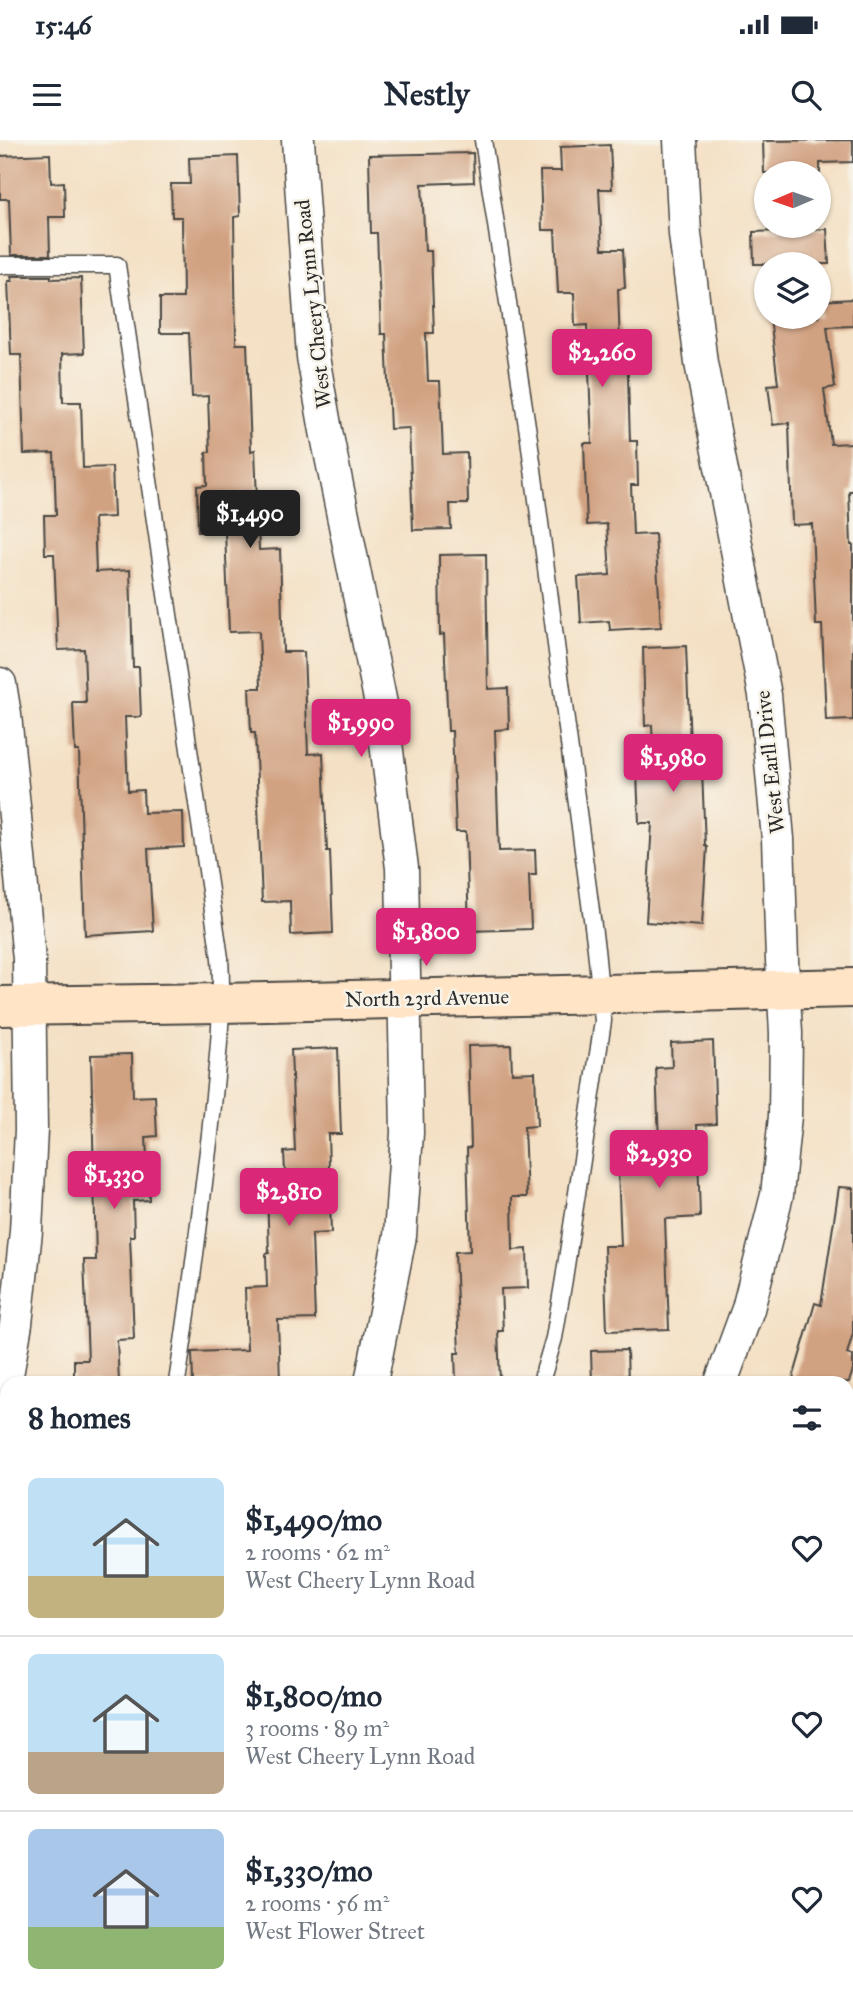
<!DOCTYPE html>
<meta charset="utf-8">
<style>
body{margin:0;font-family:"IM FELL Great Primer",serif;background:#f6f6f7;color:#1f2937;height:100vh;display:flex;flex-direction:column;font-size:26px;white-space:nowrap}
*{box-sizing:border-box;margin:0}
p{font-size:23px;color:#747a83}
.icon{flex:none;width:38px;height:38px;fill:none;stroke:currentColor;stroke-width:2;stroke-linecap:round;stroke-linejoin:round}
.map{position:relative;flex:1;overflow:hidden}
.sheet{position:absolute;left:0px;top:1236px;width:854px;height:625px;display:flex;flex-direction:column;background:#fff;border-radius:21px 21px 0 0;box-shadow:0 2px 5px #0004}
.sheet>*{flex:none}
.needle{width:46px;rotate:268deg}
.controls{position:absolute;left:754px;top:21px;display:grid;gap:14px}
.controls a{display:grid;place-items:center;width:77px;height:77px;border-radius:50%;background:#fff;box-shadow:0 2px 5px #0004;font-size:35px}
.price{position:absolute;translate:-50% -60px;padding:0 16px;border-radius:7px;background:#db2777;color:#fff;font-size:23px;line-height:46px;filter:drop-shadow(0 2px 4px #0008)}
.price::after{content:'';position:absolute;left:50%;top:42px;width:21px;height:16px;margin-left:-10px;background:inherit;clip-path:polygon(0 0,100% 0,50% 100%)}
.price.on{background:#222;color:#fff}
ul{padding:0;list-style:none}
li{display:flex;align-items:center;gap:21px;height:175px;padding:0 28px}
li+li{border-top:2px solid #e0e1e3}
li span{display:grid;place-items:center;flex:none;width:196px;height:140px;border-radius:10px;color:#555}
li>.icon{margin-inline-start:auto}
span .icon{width:84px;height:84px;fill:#fffc;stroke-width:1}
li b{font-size:30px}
h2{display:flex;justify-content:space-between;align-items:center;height:84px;padding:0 28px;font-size:30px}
.status{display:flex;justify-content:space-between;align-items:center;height:49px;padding:0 35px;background:#fff;direction:ltr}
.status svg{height:19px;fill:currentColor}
header{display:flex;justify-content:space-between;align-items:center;height:91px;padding:0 28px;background:#fff;font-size:32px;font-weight:700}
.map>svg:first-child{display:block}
.building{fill:#d1a282}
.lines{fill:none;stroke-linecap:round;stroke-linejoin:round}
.lane-casing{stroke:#494642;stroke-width:19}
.street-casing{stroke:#494642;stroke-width:35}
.secondary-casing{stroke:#494642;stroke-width:42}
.lane{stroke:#fff;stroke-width:16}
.street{stroke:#fff;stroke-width:32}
.secondary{stroke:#ffe4c6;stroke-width:38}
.labels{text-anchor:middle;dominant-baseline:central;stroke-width:5;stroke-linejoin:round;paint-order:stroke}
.street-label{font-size:21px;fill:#2b2b2b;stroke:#f7f3e8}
</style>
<div class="status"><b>15:46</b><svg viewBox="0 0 49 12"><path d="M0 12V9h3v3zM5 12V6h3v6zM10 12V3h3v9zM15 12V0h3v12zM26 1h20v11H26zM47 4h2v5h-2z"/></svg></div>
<header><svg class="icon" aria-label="menu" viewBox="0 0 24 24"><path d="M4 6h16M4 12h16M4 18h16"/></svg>Nestly<svg class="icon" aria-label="search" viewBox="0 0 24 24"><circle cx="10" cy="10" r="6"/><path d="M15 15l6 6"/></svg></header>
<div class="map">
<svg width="853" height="1859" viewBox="0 0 853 1859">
<rect width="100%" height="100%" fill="#f7f3e8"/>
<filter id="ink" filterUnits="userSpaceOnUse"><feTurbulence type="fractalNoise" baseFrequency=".0143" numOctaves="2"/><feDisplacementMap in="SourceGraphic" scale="14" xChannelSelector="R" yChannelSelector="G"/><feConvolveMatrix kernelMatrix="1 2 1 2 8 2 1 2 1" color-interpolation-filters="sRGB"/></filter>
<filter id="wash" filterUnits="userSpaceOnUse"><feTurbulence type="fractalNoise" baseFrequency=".00686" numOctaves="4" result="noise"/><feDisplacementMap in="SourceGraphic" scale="28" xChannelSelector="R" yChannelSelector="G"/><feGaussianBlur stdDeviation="1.57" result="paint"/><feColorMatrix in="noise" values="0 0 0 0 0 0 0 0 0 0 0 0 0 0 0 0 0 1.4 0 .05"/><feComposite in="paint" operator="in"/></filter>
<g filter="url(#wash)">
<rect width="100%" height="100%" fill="#f4e0c4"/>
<g id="blocks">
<g class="building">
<path d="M853,0v22l-33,1v10h-56l-1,-32z"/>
<path d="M610,5l2,44h-13l3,60h21l2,39 -7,1 2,57h7l3,95h7l1,44h-7l2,50 22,-1 6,93 -51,3 -1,-9 -28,2 -3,-46 32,-2 -3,-51 -20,1 -3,-82h8l-5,-118 -12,1 -1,-33h-16l-3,-63h-13l-2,-59h21l-1,-24z"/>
<path d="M473,13l1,29 -52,2 3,67h6l3,82h-8l2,48h12l3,73 24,-1 1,51h-18l1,25 -38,1 -4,-102 -19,1 -4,-95h-5l-4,-101h-6l-2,-78z"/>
<path d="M50,14l1,29 13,-1 1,35h-16l1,38h-39l-2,-56h-9v-43z"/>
<path d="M238,16l2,60 -6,1 2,127h11l4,107 4,-1 4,100 21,-1 3,103h21l4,102 15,-1 4,98h3l3,82 -42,2 -1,-34 -28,1 -7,-169h-4l-2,-45h12l-2,-57 -30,1 -4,-101 -27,1 -1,-46 10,-1 -1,-33h4l-2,-56 -16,1 -3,-64h-29v-35h23l-1,-81h-10l-1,-33h19l-1,-26z"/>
<path d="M827,89l2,35h-75l-1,-32z"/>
<path d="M11,136h40v3l30,-1 3,75 -22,1 1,48h18l2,66 29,-1 2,50 -20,1 2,54 34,-2 3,97h6l2,50h-16l3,74 15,-1 1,23 39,-1 1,35 -36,2 5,82 -68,4 -6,-184h-4l-2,-48h13l-2,-54 -26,1 -4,-96h-9l-1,-39h12l-2,-62 -30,1 -3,-99h-10l-3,-74h4z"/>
<path d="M853,159v27l-26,1 8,60 -11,2 7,55 22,-1v48h-4l2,54h2v175l-27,1 -4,-96h-6l-4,-101 -20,1 -3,-102 -16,2 -5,-40 10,-1 -8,-67h49v-16z"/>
<path d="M486,414l2,135 20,-1 1,41 -14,1 4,121 36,-1 1,25h-7l2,54 -62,2 -3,-99h-10l-4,-101h-4l-4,-97 -4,1 -1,-80z"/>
<path d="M686,506l4,99 11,-1 4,102 2,1 -5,79 -56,-4 6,-99h-13l-2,-49h17l-2,-49 -7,1 -2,-78z"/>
<path d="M713,901l3,83 -19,1 3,92 -35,2 4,110 -62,2 -3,-85h17l-4,-104 42,-1 -3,-73 16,-1 -1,-24z"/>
<path d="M511,905l1,28 23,-1 2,54 -13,1 3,70h-15l1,53 14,-1 1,39 -27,1 2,42h-5l2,51h-44l-1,-29h4l-4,-101 15,-1 -3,-103 4,-1 -3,-101z"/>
<path d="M338,908l3,86h-13l3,99 -19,1 3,85 -37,1 2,62h-87l-1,-30 55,-2 -2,-62 22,-1 -1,-33 3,-1 -2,-60 19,-1 -2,-40 11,-1 -4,-101z"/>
<path d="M132,914l1,43 22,-1 2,40 -11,1 3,63 -16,1 1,35h-4l4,103 -17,1 2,42h-45v-22h14l-4,-100h12l-5,-205z"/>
<path d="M839,1047l14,1v145l-6,21 6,2v14l-4,12h-57l23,-79 6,2z"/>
<path d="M627,1210l1,32h-36l-1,-31z"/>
</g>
</g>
</g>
<g filter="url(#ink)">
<use href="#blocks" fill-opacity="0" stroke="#494642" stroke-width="2"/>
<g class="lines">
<defs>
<g id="lane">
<path d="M483,0l46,299 67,510 7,72 -39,258 -10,59 -13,44"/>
<path d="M0,125h117l103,693c4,59 -4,117 -10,176 -10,83 -20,166 -33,248"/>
<path d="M847,1478l6,-38"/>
<path d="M189,1853l1,6"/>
<path d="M584,1853v6"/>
</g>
<g id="street">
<path d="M298,0l15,217 13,74 55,273 21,164 5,265 -7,103 -29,146"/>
<path d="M680,0l5,94 16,129 64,332 13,144 4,121 4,73 -1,83 -8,79 -29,114 -27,73"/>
<path d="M0,544l5,31 24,244 2,171 -5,101 -10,93 -16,91"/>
<path d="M847,1395l6,1"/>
<path d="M847,1730l6,-1"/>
<path d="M0,1751h7"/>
<path d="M0,1845l4,14"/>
<path d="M365,1853l2,6"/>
<path d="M711,1853v6"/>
</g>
<path id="secondary" d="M0,866l222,-3 631,-15"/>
</defs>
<use href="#lane" class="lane-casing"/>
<use href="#street" class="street-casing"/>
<use href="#secondary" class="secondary-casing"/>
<use href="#lane" class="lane"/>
<use href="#street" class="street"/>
<use href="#secondary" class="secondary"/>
</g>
</g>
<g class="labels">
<g class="street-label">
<text transform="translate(313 164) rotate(-96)">West Cheery Lynn Road</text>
<text transform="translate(770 622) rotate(-96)">West Earll Drive</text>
<text transform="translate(427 858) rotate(-1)">North 23rd Avenue</text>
</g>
</g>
</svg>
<div class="controls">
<a><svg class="needle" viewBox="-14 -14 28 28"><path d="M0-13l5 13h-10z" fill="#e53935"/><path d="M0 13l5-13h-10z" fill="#747a83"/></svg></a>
<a><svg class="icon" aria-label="layers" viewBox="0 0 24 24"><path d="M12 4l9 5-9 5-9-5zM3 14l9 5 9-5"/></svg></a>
</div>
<b class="price" style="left:602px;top:249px">$2,260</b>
<b class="price on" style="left:250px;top:410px">$1,490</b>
<b class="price" style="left:361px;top:619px">$1,990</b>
<b class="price" style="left:673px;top:654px">$1,980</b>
<b class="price" style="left:426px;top:828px">$1,800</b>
<b class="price" style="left:659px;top:1050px">$2,930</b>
<b class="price" style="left:114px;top:1071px">$1,330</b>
<b class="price" style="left:289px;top:1088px">$2,810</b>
<section class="sheet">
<h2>8 homes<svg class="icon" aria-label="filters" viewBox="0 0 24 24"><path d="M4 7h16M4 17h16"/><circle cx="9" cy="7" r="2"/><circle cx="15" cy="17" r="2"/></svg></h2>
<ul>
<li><span style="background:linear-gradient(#bfe0f5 70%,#c2b280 0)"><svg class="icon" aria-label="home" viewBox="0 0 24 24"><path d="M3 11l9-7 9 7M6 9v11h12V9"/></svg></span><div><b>$1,490/mo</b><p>2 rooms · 62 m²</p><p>West Cheery Lynn Road</p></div><svg class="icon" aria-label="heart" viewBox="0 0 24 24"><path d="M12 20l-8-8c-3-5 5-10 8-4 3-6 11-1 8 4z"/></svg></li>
<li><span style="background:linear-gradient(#bfe0f5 70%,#b9a48a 0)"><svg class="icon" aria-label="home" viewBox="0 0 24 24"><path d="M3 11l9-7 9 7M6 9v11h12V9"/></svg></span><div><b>$1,800/mo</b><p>3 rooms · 89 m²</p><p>West Cheery Lynn Road</p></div><svg class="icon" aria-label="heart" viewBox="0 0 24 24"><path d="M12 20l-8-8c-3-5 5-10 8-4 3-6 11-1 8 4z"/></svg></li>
<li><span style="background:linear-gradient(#a9c7e8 70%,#8fb573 0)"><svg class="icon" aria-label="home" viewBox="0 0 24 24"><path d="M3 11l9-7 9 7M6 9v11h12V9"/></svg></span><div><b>$1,330/mo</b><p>2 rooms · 56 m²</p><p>West Flower Street</p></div><svg class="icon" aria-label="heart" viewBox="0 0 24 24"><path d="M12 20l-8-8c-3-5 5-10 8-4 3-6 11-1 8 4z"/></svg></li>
</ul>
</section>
</div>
